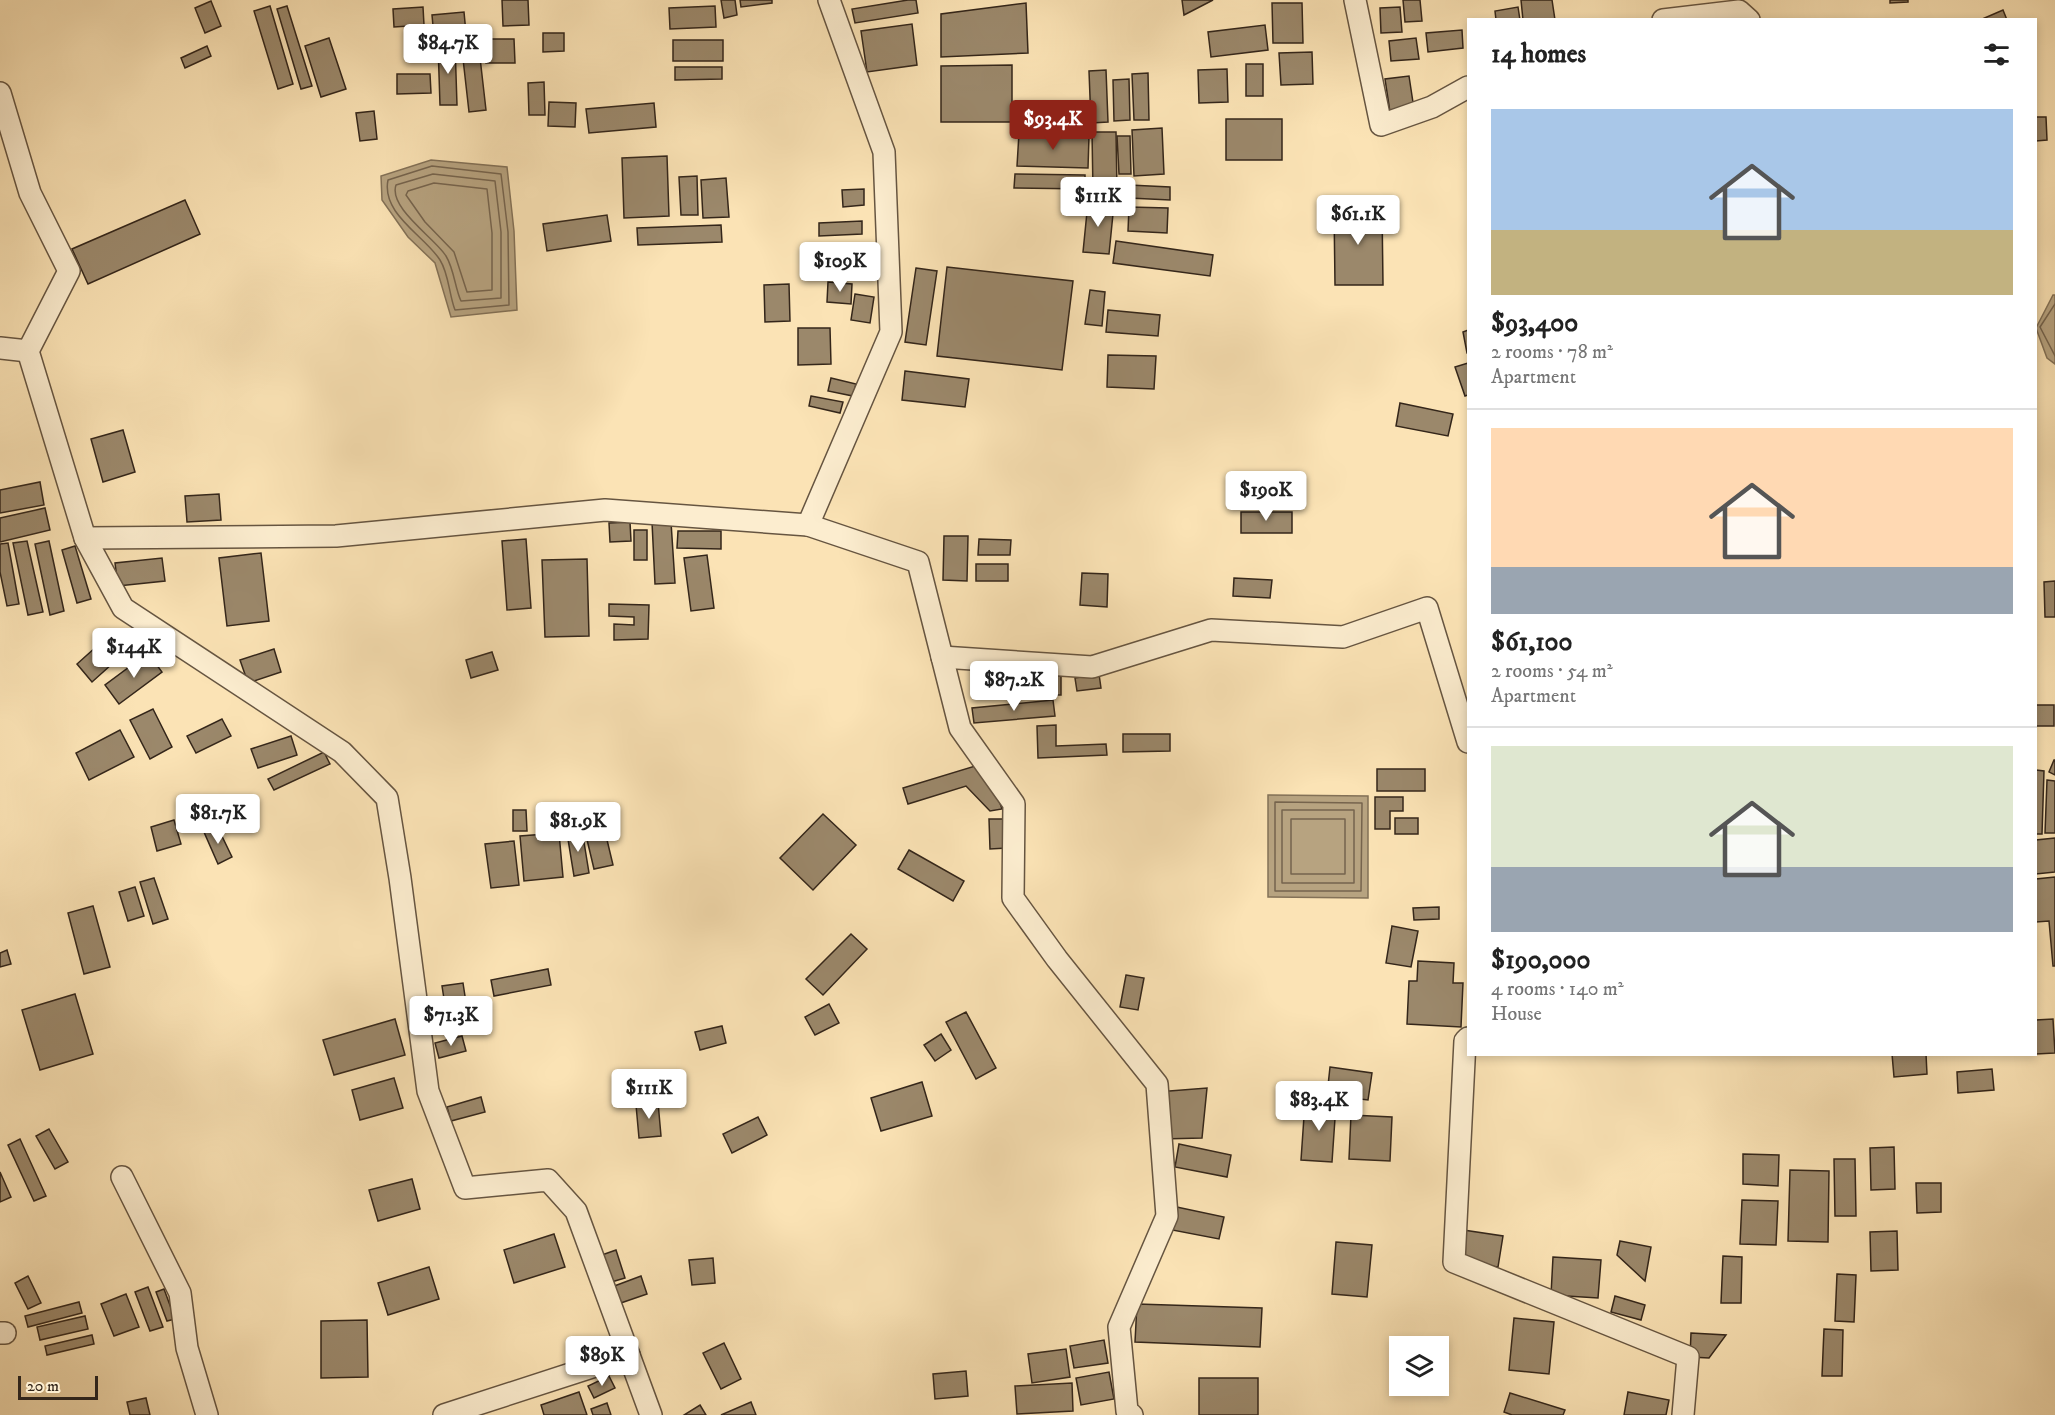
<!DOCTYPE html>
<meta charset="utf-8">
<style>
body{margin:0;font-family:"IM FELL DW Pica",serif;background:#f2f2f2;color:#222;height:100vh;display:flex;flex-direction:column;font-size:22px;white-space:nowrap}
*{box-sizing:border-box;margin:0}
p{font-size:20px;color:#767676}
.icon{flex:none;width:33px;height:33px;fill:none;stroke:currentColor;stroke-width:2;stroke-linecap:round;stroke-linejoin:round}
.map{position:relative;flex:1;overflow:hidden}
.side{position:absolute;left:1467px;top:18px;width:570px;height:1038px;display:flex;flex-direction:column;background:#fff;border-radius:0px;box-shadow:0 3px 9px #0003}
.side>*{flex:none}
.buttons{position:absolute;left:1389px;top:1336px;display:grid;gap:12px}
.buttons a{display:grid;place-items:center;width:60px;height:60px;border-radius:0px;background:#fff;box-shadow:0 3px 9px #0003;font-size:30px}
.scale{position:absolute;left:18px;bottom:15px;width:80px;box-sizing:border-box;padding-left:6px;border:3px solid #34261a;border-top:0;font-size:16px;line-height:21px;white-space:nowrap;color:#34261a;-webkit-text-stroke:4px #fcedcf;paint-order:stroke}
.price{position:absolute;translate:-50% -51px;padding:0 14px;border-radius:6px;background:#fff;color:#222;font-size:20px;line-height:39px;filter:drop-shadow(0 2px 3px #0008)}
.price::after{content:'';position:absolute;left:50%;top:36px;width:18px;height:14px;margin-left:-9px;background:inherit;clip-path:polygon(0 0,100% 0,50% 100%)}
.price.current{background:#8f2418;color:#fff}
ul{padding:0;list-style:none}
li{display:grid;align-content:center;gap:12px;height:318px;padding:0 24px}
li+li{border-top:2px solid #e0e0e0}
li span{display:grid;place-items:center;height:186px;border-radius:0px;color:#555}
li>.icon{margin-inline-start:auto}
span .icon{width:108px;height:108px;fill:#fffc;stroke-width:1}
li b{font-size:26px}
h2{display:flex;justify-content:space-between;align-items:center;height:72px;padding:0 24px;font-size:26px}
.map>svg:first-child{display:block}
.water{fill:#b7a380;stroke:#837157;stroke-width:1.5}
.lines{fill:none;stroke-linecap:round;stroke-linejoin:round}
.shore{stroke:#76644d;stroke-width:1.5}
.building{fill:#9b886b;stroke:#34261a;stroke-width:1.5}
.street-casing{stroke:#665541;stroke-width:24}
.street{stroke:#fcedcf;stroke-width:21}
</style>
<div class="map">
<svg width="2055" height="1415" viewBox="0 0 2055 1415">
<rect width="100%" height="100%" fill="#fbe3b5"/>
<filter id="stains"><feTurbulence type="fractalNoise" baseFrequency=".00333" numOctaves="4"/><feColorMatrix values="0 0 0 0 .2 0 0 0 0 .09 0 0 0 0 .02 0 0 0 .5 -.17"/></filter>
<radialGradient id="worn" r=".72"><stop offset=".6" stop-color="#630" stop-opacity="0"/><stop offset="1" stop-color="#630" stop-opacity=".3"/></radialGradient>
<g class="water">
<path d="M431,160l76,7 7,64 3,79 -66,7 -16,-54 -27,-26 -26,-37 -1,-24z"/>
<path d="M2053,295h2v69l-8,-6 -11,-30z"/>
<path d="M1268,795l100,1v102l-100,-1z"/>
</g>
<g class="lines">
<g class="shore">
<path d="M432,166l69,8 7,58 1,73 -54,5c-6,-15 -6,-36 -15,-50 -15,-24 -59,-46 -52,-80z"/>
<path d="M433,174l62,7 6,51v66l-40,3c-6,-13 -7,-32 -15,-45 -10,-17 -58,-48 -50,-71z"/>
<path d="M434,183l53,6 5,44v57l-25,2 -13,-40 -29,-30 -19,-27 2,-4z"/>
<path d="M2055,304l-15,23 15,29"/>
<path d="M1275,802l87,1 -1,88h-86z"/>
<rect x="1282" y="810" width="72" height="73"/>
<rect x="1291" y="819" width="54" height="55"/>
</g>
</g>
<g class="building">
<path d="M502,0h26l1,25 -26,1z"/>
<path d="M721,0h14l2,15 -13,3z"/>
<path d="M740,0h32v3l-31,4z"/>
<path d="M908,0h8l2,13 -63,10 -3,-14z"/>
<path d="M1182,0h31l-29,15z"/>
<path d="M1403,0h17l2,21 -17,1z"/>
<path d="M1521,0h31l3,20h-32z"/>
<path d="M1890,0h18v2l-18,1z"/>
<path d="M211,1l10,25 -16,7 -10,-25z"/>
<path d="M1026,3l2,50 -87,4v-43z"/>
<path d="M1272,3h30l1,40h-30z"/>
<path d="M270,6l23,78 -15,5 -24,-78z"/>
<path d="M287,6l25,80 -11,3 -24,-80z"/>
<path d="M715,6l1,21 -46,2 -1,-21z"/>
<path d="M423,7l1,18 -30,2 -1,-18z"/>
<path d="M1400,7l2,25 -21,1 -1,-25z"/>
<path d="M1518,7l2,13h-24l-1,-9z"/>
<path d="M2003,10l4,10h-27z"/>
<path d="M464,12l2,21 -32,4 -2,-22z"/>
<path d="M912,24l5,41 -50,7 -6,-41z"/>
<path d="M1265,25l3,25 -57,7 -3,-25z"/>
<path d="M1462,30l1,18 -35,4 -2,-19z"/>
<path d="M543,33h21v18l-21,1z"/>
<path d="M329,38l17,51 -25,8 -16,-51z"/>
<path d="M1416,38l3,21 -28,2 -2,-20z"/>
<path d="M486,39h28l1,24h-29z"/>
<path d="M478,40l8,70 -17,2 -8,-71z"/>
<rect x="673" y="40" width="50" height="21"/>
<path d="M438,44h17l2,61h-17z"/>
<path d="M207,46l4,10 -26,12 -4,-10z"/>
<path d="M1312,52l1,32 -32,1 -2,-32z"/>
<rect x="1246" y="64" width="17" height="32"/>
<path d="M1012,65v57h-71v-56z"/>
<path d="M675,67h47v12l-47,1z"/>
<path d="M1227,69l1,33 -29,1 -1,-33z"/>
<path d="M1106,70l2,52 -17,1 -2,-52z"/>
<path d="M1148,73l1,47h-15l-2,-46z"/>
<path d="M397,74h33l1,19 -34,1z"/>
<path d="M1409,76l5,33 -24,3 -5,-33z"/>
<path d="M1129,79l1,41 -16,1 -1,-41z"/>
<path d="M544,82l1,33h-16l-1,-32z"/>
<path d="M549,102l27,1 -1,24 -27,-1z"/>
<path d="M654,103l2,24 -67,6 -3,-24z"/>
<path d="M374,111l3,28 -17,2 -4,-28z"/>
<path d="M2036,117h10l1,23 -11,1z"/>
<rect x="1226" y="119" width="56" height="41"/>
<path d="M1162,128l2,46 -30,2 -2,-46z"/>
<path d="M1092,132h24l1,59h-24z"/>
<path d="M1019,133l70,3 -1,32 -71,-2z"/>
<path d="M1117,136h13l1,38h-12z"/>
<path d="M667,156l2,60 -45,2 -2,-60z"/>
<path d="M1015,174l70,1v14l-71,-1z"/>
<path d="M697,176l1,39h-17l-2,-38z"/>
<path d="M726,178l3,39 -26,1 -2,-38z"/>
<path d="M1129,185l41,2v13l-41,-2z"/>
<path d="M864,189v16l-21,2 -1,-17z"/>
<path d="M185,200l15,34 -112,50 -16,-35z"/>
<path d="M1088,202l26,2 -5,50 -26,-2z"/>
<path d="M1129,207l39,1 -1,25 -39,-2z"/>
<path d="M1334,207h48l1,78h-48z"/>
<path d="M607,215l4,26 -64,10 -4,-27z"/>
<path d="M862,221v13l-43,2v-13z"/>
<path d="M721,225l1,17 -84,3 -1,-17z"/>
<path d="M1116,241l97,14 -3,21 -97,-13z"/>
<path d="M842,247l1,29 -25,1 -1,-29z"/>
<path d="M947,267l126,14 -11,89 -125,-14z"/>
<path d="M916,268l21,3 -11,74 -21,-3z"/>
<path d="M828,282l24,2 -1,20 -24,-2z"/>
<path d="M789,284l1,37 -25,1 -1,-37z"/>
<path d="M1090,290l15,2 -3,34 -17,-2z"/>
<path d="M855,294l19,3 -4,26 -19,-3z"/>
<path d="M1108,310l52,5 -2,21 -52,-4z"/>
<path d="M798,328h32l1,36 -33,1z"/>
<path d="M1468,330v23h-1l-4,-21z"/>
<path d="M1108,355l48,1 -2,33 -47,-2z"/>
<path d="M1468,363v32l-3,1 -10,-29z"/>
<path d="M905,371l64,8 -4,28 -63,-7z"/>
<path d="M831,378l25,6 -3,12 -25,-5z"/>
<path d="M811,396l32,6 -3,11 -31,-7z"/>
<path d="M1400,403l53,11 -5,22 -52,-10z"/>
<path d="M123,430l12,42 -32,10 -12,-43z"/>
<path d="M40,482l4,23 -44,8v-23z"/>
<path d="M219,494l2,26 -34,2 -2,-26z"/>
<path d="M45,508l5,22 -50,12v-24z"/>
<rect x="1241" y="512" width="51" height="21"/>
<path d="M630,522l1,19 -21,1 -1,-19z"/>
<path d="M652,522h19l4,61 -20,1z"/>
<rect x="634" y="530" width="13" height="30"/>
<path d="M678,531h43v18l-44,-1z"/>
<path d="M944,536h24l-1,45 -24,-1z"/>
<path d="M526,539l5,69 -24,2 -5,-69z"/>
<path d="M979,539l32,1 -1,15h-32z"/>
<path d="M27,541l16,71 -15,3 -15,-72z"/>
<path d="M49,541l15,70 -14,4 -15,-71z"/>
<path d="M8,543l11,61 -12,2 -7,-34v-28z"/>
<path d="M75,546l16,53 -14,4 -15,-53z"/>
<path d="M261,553l8,68 -42,5 -8,-68z"/>
<path d="M707,555l7,53 -23,3 -7,-53z"/>
<path d="M162,558l3,23 -47,5 -3,-23z"/>
<path d="M587,559l2,77 -44,1 -3,-77z"/>
<rect x="976" y="564" width="32" height="17"/>
<path d="M1082,573l26,1 -1,33 -27,-2z"/>
<path d="M1234,578l38,2 -2,18 -37,-2z"/>
<path d="M2055,581v36h-10l-1,-35z"/>
<path d="M609,604l40,1 -1,34 -34,1v-16l20,1v-8l-25,-1z"/>
<path d="M116,629l16,17 -40,36 -15,-18z"/>
<path d="M274,649l7,23 -33,11 -8,-23z"/>
<path d="M492,652l6,18 -27,8 -5,-18z"/>
<path d="M148,653l14,19 -43,32 -14,-19z"/>
<rect x="1002" y="674" width="59" height="21"/>
<path d="M1099,674l2,14 -24,3 -2,-13z"/>
<path d="M1053,700l2,16 -81,7 -2,-15z"/>
<rect x="2036" y="705" width="18" height="21"/>
<path d="M153,709l19,38 -22,12 -20,-39z"/>
<path d="M222,719l9,17 -35,17 -9,-17z"/>
<path d="M1056,725v21l50,-2 1,11 -69,3 -1,-32z"/>
<path d="M120,730l14,27 -45,23 -13,-27z"/>
<path d="M1123,734h47v17l-47,1z"/>
<path d="M291,736l6,19 -39,13 -7,-19z"/>
<path d="M324,752l6,12 -56,26 -6,-11z"/>
<path d="M2054,760h1v15l-6,-3z"/>
<path d="M975,766l20,22 7,21 -12,2 -24,-25 -58,18 -5,-16z"/>
<rect x="1377" y="769" width="48" height="22"/>
<path d="M2036,770l8,1 -2,63h-6z"/>
<path d="M2047,780l8,1v52h-10z"/>
<path d="M1375,797h28v14h-13v18h-15z"/>
<path d="M513,810h13l1,21h-14z"/>
<path d="M823,814l33,31 -43,45 -33,-32z"/>
<rect x="1395" y="818" width="23" height="16"/>
<path d="M989,819h17l1,29 -17,1z"/>
<path d="M174,820l7,24 -24,7 -6,-24z"/>
<path d="M603,823l10,42 -19,4 -10,-42z"/>
<path d="M217,826l15,31 -14,7 -14,-32z"/>
<path d="M582,830l7,43 -15,3 -7,-43z"/>
<path d="M559,833l4,44 -39,4 -4,-45z"/>
<path d="M2055,838v34l-19,2v-34z"/>
<path d="M514,841l5,44 -28,3 -6,-44z"/>
<path d="M909,850l55,31 -11,20 -55,-32z"/>
<path d="M2055,877v89h-2l-4,-45 -13,1v-43z"/>
<path d="M154,878l14,41 -15,5 -13,-42z"/>
<path d="M135,887l9,29 -16,5 -9,-29z"/>
<path d="M93,906l17,61 -26,7 -16,-61z"/>
<path d="M1439,907v12l-25,1 -1,-12z"/>
<path d="M1392,926l26,5 -7,36 -25,-4z"/>
<path d="M851,934l16,15 -44,46 -17,-16z"/>
<path d="M7,950l4,14 -11,3v-14z"/>
<path d="M1418,961l36,2 -1,20h10l-2,44 -54,-3 2,-43h8z"/>
<path d="M548,969l3,16 -57,11 -3,-16z"/>
<path d="M1126,975l18,3 -6,32 -18,-3z"/>
<path d="M463,983l4,26 -21,3 -4,-26z"/>
<path d="M75,994l18,60 -53,16 -18,-60z"/>
<path d="M829,1004l10,19 -24,12 -10,-18z"/>
<path d="M966,1012l30,56 -20,11 -30,-57z"/>
<path d="M440,1015l2,13 -10,2 -1,-14z"/>
<path d="M395,1019l10,36 -71,20 -11,-35z"/>
<path d="M2053,1019l2,34 -19,1v-34z"/>
<path d="M722,1026l4,17 -26,7 -5,-18z"/>
<path d="M941,1034l10,16 -16,11 -11,-16z"/>
<path d="M462,1036l4,15 -27,7 -4,-15z"/>
<path d="M1892,1054h34l1,20 -33,3z"/>
<path d="M1330,1067l42,6 -4,27 -41,-5z"/>
<path d="M1992,1069l2,21 -36,3 -1,-21z"/>
<path d="M394,1078l9,30 -43,12 -8,-30z"/>
<path d="M922,1082l10,34 -51,15 -10,-33z"/>
<path d="M1207,1088l-5,50 -41,1 -4,-47z"/>
<path d="M481,1097l4,15 -34,9 -4,-14z"/>
<path d="M658,1102l3,34 -22,2 -3,-33z"/>
<path d="M1305,1102l31,2 -4,58 -31,-2z"/>
<path d="M1351,1115l41,2 -2,44 -41,-2z"/>
<path d="M758,1117l9,18 -35,18 -9,-19z"/>
<path d="M49,1129l19,33 -13,7 -19,-33z"/>
<path d="M20,1139l26,57 -12,5 -26,-56z"/>
<path d="M1179,1144l52,11 -4,22 -52,-10z"/>
<path d="M1894,1147l1,42 -24,1 -1,-42z"/>
<path d="M1743,1154l36,1 -1,31 -35,-2z"/>
<path d="M1834,1159h21l1,57h-21z"/>
<path d="M1790,1170l39,1 -1,71 -40,-1z"/>
<path d="M0,1172l11,25 -11,5z"/>
<path d="M412,1179l8,30 -42,12 -9,-31z"/>
<path d="M1916,1183h25v29l-24,1z"/>
<path d="M1742,1200l36,1 -2,44 -36,-1z"/>
<path d="M1172,1206l52,11 -5,22 -52,-10z"/>
<path d="M1450,1228l53,8 -5,31 -52,-7z"/>
<path d="M1897,1231l1,39 -27,1 -1,-39z"/>
<path d="M554,1234l11,33 -51,16 -10,-33z"/>
<path d="M1620,1241l31,6 -6,34 -28,-26z"/>
<path d="M1336,1242l36,3 -5,52 -35,-3z"/>
<path d="M616,1250l9,28 -17,5 -9,-27z"/>
<path d="M1723,1256l19,1 -1,46h-20z"/>
<path d="M1553,1257l48,3 -3,38 -47,-3z"/>
<path d="M713,1258l2,25 -23,2 -3,-25z"/>
<path d="M429,1267l10,32 -51,16 -10,-32z"/>
<path d="M1837,1274l19,1 -2,47 -19,-1z"/>
<path d="M28,1276l13,27 -13,6 -13,-26z"/>
<path d="M641,1276l6,18 -32,11 -6,-17z"/>
<path d="M148,1287l15,40 -13,4 -15,-39z"/>
<path d="M164,1289l11,30 -8,2 -11,-29z"/>
<path d="M126,1294l13,33 -25,9 -13,-32z"/>
<path d="M1615,1296l30,9 -4,15 -30,-8z"/>
<path d="M79,1302l3,11 -54,14 -3,-11z"/>
<path d="M1137,1304l125,4 -2,39 -125,-5z"/>
<path d="M85,1316l3,13 -48,11 -3,-13z"/>
<path d="M1514,1318l40,4 -5,52 -40,-4z"/>
<path d="M367,1320l1,57 -47,1v-57z"/>
<path d="M1824,1329l19,1 -1,46h-20z"/>
<path d="M1691,1333l35,2 -17,23 -19,-1z"/>
<path d="M92,1335l2,9 -47,11 -2,-9z"/>
<path d="M1104,1340l4,23 -34,5 -4,-22z"/>
<path d="M724,1343l17,36 -20,10 -18,-36z"/>
<path d="M1066,1349l4,28 -38,6 -4,-29z"/>
<path d="M966,1371l2,25 -33,3 -2,-25z"/>
<path d="M1109,1372l5,27 -33,6 -5,-27z"/>
<path d="M609,1376l6,12 -21,10 -6,-12z"/>
<rect x="1199" y="1378" width="59" height="37"/>
<path d="M1072,1383l1,28 -56,3 -2,-28z"/>
<path d="M579,1392l8,23h-43l-3,-10z"/>
<path d="M1628,1392l41,8 -3,15h-42z"/>
<path d="M1510,1393l55,17 -2,5h-51l-8,-3z"/>
<path d="M146,1398l4,17h-20l-3,-13z"/>
<path d="M751,1402l5,13h-35z"/>
<path d="M607,1403l4,12h-18l-2,-6z"/>
<path d="M700,1405l6,10h-22z"/>
</g>
<g class="lines">
<defs>
<g id="street">
<path d="M1355,0l26,125 51,-18 36,-20"/>
<path d="M1663,20l76,-9 10,9"/>
<path d="M0,93l30,100 39,78 -41,80 57,187 38,70 219,144 45,46 13,80 28,213 37,97 83,-8 28,31 75,204"/>
<path d="M0,348l28,3"/>
<path d="M808,525l83,-193 -7,-180 -55,-152"/>
<path d="M85,538l251,-2 269,-26 203,15 110,37 42,166 54,76 -1,94 44,61 100,125 10,132 -48,111 8,84 5,4"/>
<path d="M942,657l150,10 119,-37 132,7 84,-29 41,134"/>
<path d="M1468,1038l-3,3 -11,221 234,95 -5,58"/>
<path d="M122,1177l58,116 7,55 20,67"/>
<path d="M0,1333h5"/>
<path d="M444,1415l185,-60"/>
</g>
</defs>
<use href="#street" class="street-casing"/>
<use href="#street" class="street"/>
</g>
<rect width="100%" height="100%" filter="url(#stains)"/>
<rect width="100%" height="100%" fill="url(#worn)"/>
</svg>
<div class="buttons">
<a><svg class="icon" aria-label="layers" viewBox="0 0 24 24"><path d="M12 4l9 5-9 5-9-5zM3 14l9 5 9-5"/></svg></a>
</div>
<div class="scale">20 m</div>
<b class="price" style="left:448px;top:75px">$84.7K</b>
<b class="price current" style="left:1053px;top:151px">$93.4K</b>
<b class="price" style="left:1098px;top:228px">$111K</b>
<b class="price" style="left:1358px;top:246px">$61.1K</b>
<b class="price" style="left:840px;top:293px">$109K</b>
<b class="price" style="left:1266px;top:522px">$190K</b>
<b class="price" style="left:134px;top:679px">$144K</b>
<b class="price" style="left:1014px;top:712px">$87.2K</b>
<b class="price" style="left:218px;top:845px">$81.7K</b>
<b class="price" style="left:578px;top:853px">$81.9K</b>
<b class="price" style="left:451px;top:1047px">$71.3K</b>
<b class="price" style="left:649px;top:1120px">$111K</b>
<b class="price" style="left:1319px;top:1132px">$83.4K</b>
<b class="price" style="left:602px;top:1387px">$89K</b>
<section class="side">
<h2>14 homes<svg class="icon" aria-label="filters" viewBox="0 0 24 24"><path d="M4 7h16M4 17h16"/><circle cx="9" cy="7" r="2"/><circle cx="15" cy="17" r="2"/></svg></h2>
<ul>
<li><span style="background:linear-gradient(#a9c7e8 65%,#c2b280 0)"><svg class="icon" aria-label="home" viewBox="0 0 24 24"><path d="M3 11l9-7 9 7M6 9v11h12V9"/></svg></span><div><b>$93,400</b><p>2 rooms · 78 m²</p><p>Apartment</p></div></li>
<li><span style="background:linear-gradient(#ffd9b3 75%,#9aa5b1 0)"><svg class="icon" aria-label="home" viewBox="0 0 24 24"><path d="M3 11l9-7 9 7M6 9v11h12V9"/></svg></span><div><b>$61,100</b><p>2 rooms · 54 m²</p><p>Apartment</p></div></li>
<li><span style="background:linear-gradient(#dfe7d0 65%,#9aa5b1 0)"><svg class="icon" aria-label="home" viewBox="0 0 24 24"><path d="M3 11l9-7 9 7M6 9v11h12V9"/></svg></span><div><b>$190,000</b><p>4 rooms · 140 m²</p><p>House</p></div></li>
</ul>
</section>
</div>
